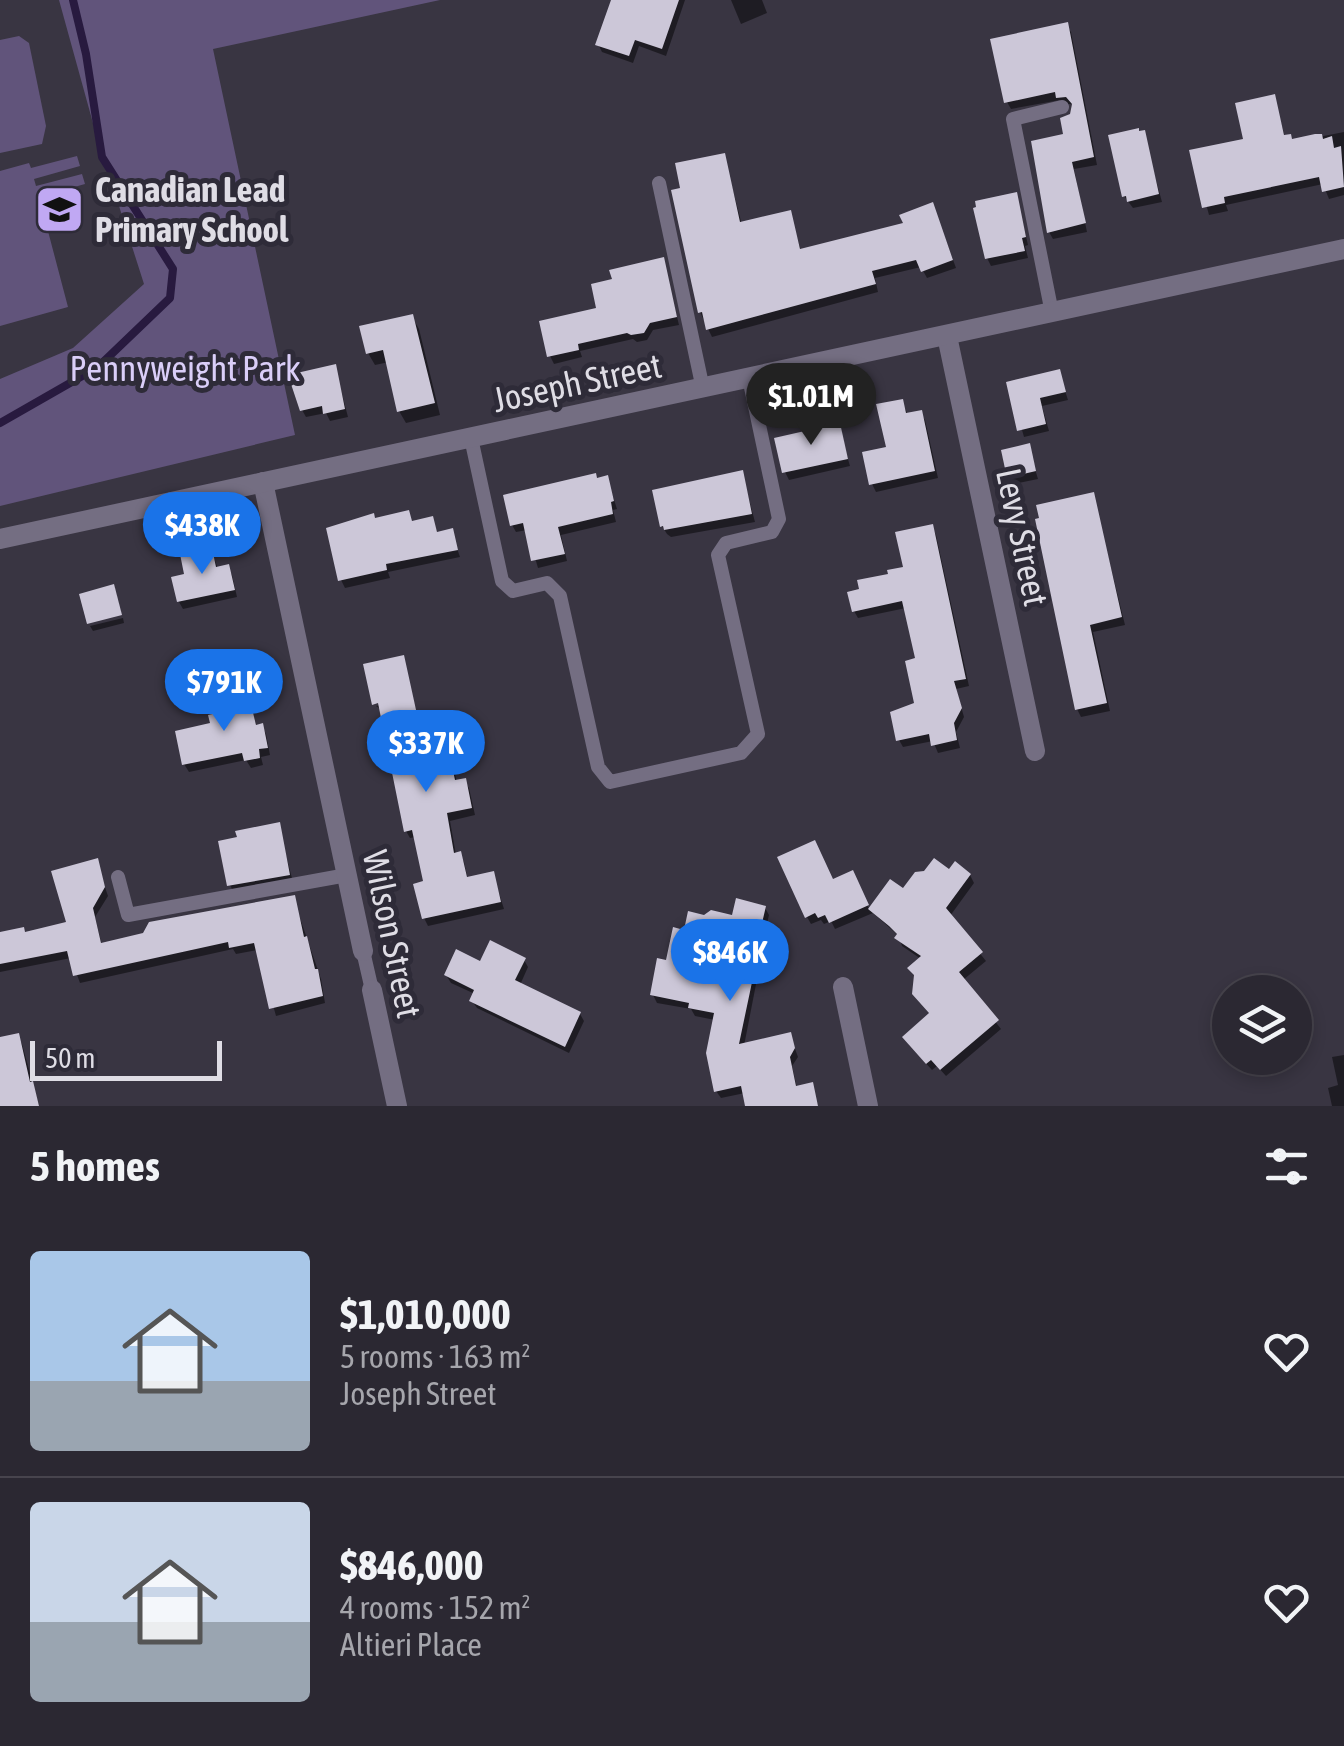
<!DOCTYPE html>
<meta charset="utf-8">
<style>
body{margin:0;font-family:"Asap Condensed",sans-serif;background:#37343e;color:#f1f3f6;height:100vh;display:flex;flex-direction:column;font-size:38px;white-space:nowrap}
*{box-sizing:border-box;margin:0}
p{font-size:32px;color:#a6a6ac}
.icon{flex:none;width:55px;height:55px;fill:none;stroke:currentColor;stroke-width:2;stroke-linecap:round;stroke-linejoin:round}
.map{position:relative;height:1106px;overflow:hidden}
.side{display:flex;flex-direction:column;background:#2b2832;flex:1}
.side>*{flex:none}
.tools{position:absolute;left:1212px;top:975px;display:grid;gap:20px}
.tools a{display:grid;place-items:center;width:100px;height:100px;border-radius:50%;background:#2b2832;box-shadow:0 5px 15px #0003,0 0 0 2px #47444d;font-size:50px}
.scale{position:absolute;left:30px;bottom:25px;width:192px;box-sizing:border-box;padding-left:10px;border:5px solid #dfdde5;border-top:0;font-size:28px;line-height:35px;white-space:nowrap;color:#dfdde5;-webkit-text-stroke:8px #2e2b38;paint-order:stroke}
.price{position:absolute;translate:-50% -85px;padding:0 22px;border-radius:35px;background:#1a73e8;color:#fff;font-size:32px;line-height:65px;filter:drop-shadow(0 2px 5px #0008)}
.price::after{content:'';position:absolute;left:50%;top:60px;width:30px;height:22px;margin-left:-15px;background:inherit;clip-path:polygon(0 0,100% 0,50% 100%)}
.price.current{background:#222;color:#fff}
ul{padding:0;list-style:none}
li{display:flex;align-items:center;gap:30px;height:250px;padding:0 30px}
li+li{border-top:2px solid #47444d}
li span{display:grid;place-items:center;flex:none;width:280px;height:200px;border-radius:10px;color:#555}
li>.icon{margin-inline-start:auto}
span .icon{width:120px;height:120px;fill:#fffc;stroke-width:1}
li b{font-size:42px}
h2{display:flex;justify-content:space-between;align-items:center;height:120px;padding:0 30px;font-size:42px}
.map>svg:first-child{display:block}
.green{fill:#61547b}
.shadow{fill:#0007}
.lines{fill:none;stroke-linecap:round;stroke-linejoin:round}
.stream{stroke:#281a3f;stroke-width:8}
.building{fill:#ccc7d8}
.service{stroke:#746e82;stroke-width:14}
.minor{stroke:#746e82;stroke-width:20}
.labels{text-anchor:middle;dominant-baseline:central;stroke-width:10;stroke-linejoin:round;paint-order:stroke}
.poi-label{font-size:35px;font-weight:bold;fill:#dfdde5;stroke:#2e2b38;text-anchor:start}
.park-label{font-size:35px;fill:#dacef8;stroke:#2e2b38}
.street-label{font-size:35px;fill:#dfdde5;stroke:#2e2b38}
</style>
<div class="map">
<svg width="1344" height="1106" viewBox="0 0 1344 1106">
<rect width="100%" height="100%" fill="#393542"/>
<g class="green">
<path d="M59,0h381l-227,49 82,386 -295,71v-127l73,-31 71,-64 -48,-150z"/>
<path d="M19,36l10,7 17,83 -4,18 -42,9v-113z"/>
<path d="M77,156l3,10 -46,13 2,7 46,-12 3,10 -46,13 29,110 -68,19v-155l29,-8 2,5z"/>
</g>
<g class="shadow">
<path d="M613,0h72l-19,56 -27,-10 -6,17 -31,-11 -4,-8z"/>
<path d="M731,0h31l5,13 -26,11z"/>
<path d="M1066,25l5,7 26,133 -23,4 13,63 -34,7 -4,-7 23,-128h-9l-3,-4 -49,9 -4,-7z"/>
<path d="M1274,97l11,40 8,5 51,-10v63l-15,4 -6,-15 -97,21 2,6 -19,4 -17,-63 54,-12z"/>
<path d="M1143,133l19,69 -29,6 -9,-12z"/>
<path d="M724,156l18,69 48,-12 11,38 105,-26 30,-12 20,55 -29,10 -6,-11 -46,11 3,14 -166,45 -12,-25 -17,-122z"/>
<path d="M1016,194l12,51 -3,1 3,12 -37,8 -4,-8z"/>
<path d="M663,260l16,65 -26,5 -6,10 -10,2 -4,-3 -53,12 2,6 -28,7 -4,-8 49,-46z"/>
<path d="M412,317l7,12 21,86 -34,8 -7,-12 -10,-49 -14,3 -7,-12z"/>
<path d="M335,367l13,50 -18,4 -4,-8 -20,4 -4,-7z"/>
<path d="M1059,372l9,28 -26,6 7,25 -25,6 -15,-53z"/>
<path d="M902,402l6,13 12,-2 5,7 13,58 -62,14 -4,-8 17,-35z"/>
<path d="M838,426l12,40 -61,14 -4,-8z"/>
<path d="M1028,446l10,33 -24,5 -5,-7z"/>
<path d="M742,473l13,49 -84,15 -4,-3 -5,-8z"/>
<path d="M607,478l10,31 -4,1 3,12 -55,13 6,26 -29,7 -11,-38 -11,2 -4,-7z"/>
<path d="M1093,495l32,130 -32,7 17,79 -29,6 -4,-8z"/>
<path d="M408,512l5,12 19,-5 6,15 13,-3 9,26 -72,15 2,6 -45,10 -4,-8 35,-60z"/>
<path d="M932,527l4,8 33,151 -13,3 8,28 -8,15 4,16 -22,5 -5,-12 -30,6 -4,-7 18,-36 1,-44 -12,-52 -48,10 -4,-7 37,-35 15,-7z"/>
<path d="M211,550l7,19 10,-2 4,8 5,22 -54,12 -4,-7 8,-26z"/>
<path d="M123,618l1,5 -31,8 -3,-5z"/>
<path d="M403,658l18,72 21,-5 15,57 7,-1 5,7 6,27 -25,6 6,34 4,-1 4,8 4,18 25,-6 11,35 -76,17 -4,-8 2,-35 -10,-46 -6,1 -4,-7 -24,-121 -6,-4 15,-3z"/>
<path d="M246,692l11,35 5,-1 4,8 4,21 -9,2 2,8 -12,3 -5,-8 -57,12 -5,-8 29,-39 21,-13z"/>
<path d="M278,825l15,57 -59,11 -4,-8z"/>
<path d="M96,861l12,35 -13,21 7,29 191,-48 28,81 4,24 -49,13 -18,-66 -22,4 -3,-5 -153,34 -9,-25 -71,14v-37h25l44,-11z"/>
<path d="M950,872l20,3 4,8 -24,33 36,45 -23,19 38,49 -55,47 -9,-10 -5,4 -23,-25 22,-30 -10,-56 -19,-13 -3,-10 -26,-23 -38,16 -4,-8 -7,3 -3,-4 -10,4 -4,-7 25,-35 24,-2 14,31 20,-29 13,10z"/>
<path d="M765,908l4,7 -8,34 6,8 -4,18 -5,-1 -14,72 46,-11 8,22 -6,9 5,22 14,-3 7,21h-70l-3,-13 -24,5 -5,-7 -1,-71 -20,-4 -4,-7 -34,-6 -4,-8 33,-62z"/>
<path d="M524,960l4,7 -8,18 60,29 4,7 -15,32 -92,-45 -5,-7 3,-7 -24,-11 -5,-8 35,-11z"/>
<path d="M18,1036l4,8 17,62h-39v-66z"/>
<path d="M1344,1055v51h-12l-4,-18 10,-3 -6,-28z"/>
</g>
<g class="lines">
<path class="stream" d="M0,423l98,-56 72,-69 3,-29 -71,-112 -16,-103 -13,-54"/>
</g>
<g class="building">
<path d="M611,0h68l-17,49 -27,-9 -6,16 -34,-11z"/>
<path d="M1068,22l26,135 -22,5 14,61 -39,10 -16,-92 32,-7 -3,-16 10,-4 2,-10 -6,-7 -10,1 -1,-6 -51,11 -14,-64z"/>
<path d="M1275,94l9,41 7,-1 1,5 23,-5h7l1,5 9,-3 2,12 7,-2 3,41 -22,5 -3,-15 -95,20 1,6 -23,5 -13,-58 54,-11 -8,-36z"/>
<path d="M1139,128v3l6,-1 14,64 -32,8 -1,-6 -4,1 -14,-62z"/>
<path d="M725,153l15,69 51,-12 9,39 103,-26 -4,-8 34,-13 20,58 -32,12 -5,-12 -44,11 4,13 -170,46 -4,-18 -4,1 -27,-123 9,-2 -5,-25z"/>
<path d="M1017,192l9,45 -4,1 3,13 -40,8 -12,-51 3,-1 -1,-6z"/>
<path d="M664,257l13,60 -27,6 -6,10 -13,2 -4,-2 -49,11 1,6 -32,7 -8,-36 57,-13 -5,-24 21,-5 -3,-9z"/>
<path d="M413,314l22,89 -38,9 -14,-62 -17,4 -7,-28z"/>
<path d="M336,364l9,45 -22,5 -1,-8 -22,5 -12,-36z"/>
<path d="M1060,369l6,23 -26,6 6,26 -29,7 -11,-49z"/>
<path d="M903,399l3,14 16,-3 13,61 -66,14 -7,-33 24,-5 -10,-43z"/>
<path d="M840,423l8,36 -66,14 -8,-35z"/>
<path d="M1030,443l6,28 -29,7 -6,-28z"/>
<path d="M743,470l9,44 -88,16 -1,-4 -3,1 -8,-37z"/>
<path d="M596,473l1,5 11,-3 6,26 -3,1 2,12 -55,13 7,27 -34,7 -8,-38 -13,3 -7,-31z"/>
<path d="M1094,492l28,125 -32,8 17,78 -32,7 -40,-191 4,-1 -3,-13z"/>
<path d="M409,510l3,11 21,-5 4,16 16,-4 5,22 -72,14 1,6 -49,11 -12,-53 48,-15 1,5z"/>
<path d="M933,524l33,155 -12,2 8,27 -8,15 3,17 -26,6 -2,-12 -33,7 -6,-29 24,-9 -9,-42 10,-3 -13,-57 -50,11 -5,-20 12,-3 -2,-9 31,-6 -1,-4 16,-3 -8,-35z"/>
<path d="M212,548l4,19 13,-3 6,26 -58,12 -6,-25 13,-3 -4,-20z"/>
<path d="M114,584l8,31 -35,9 -8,-30z"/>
<path d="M404,655l16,73 23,-5 12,57 11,-2 6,30 -25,5 7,40 7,-2 6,26 27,-6 7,31 -79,17 -9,-35 10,-3 -11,-51 -8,2 -26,-129 -6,2 -9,-41z"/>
<path d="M247,688l9,37 7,-2 5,25 -9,1 1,9 -16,3 -2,-8 -60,12 -7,-34 35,-8 -2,-8 23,-5 -3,-13z"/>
<path d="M280,822l10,53 -63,11 -9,-45 19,-4 -2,-6z"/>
<path d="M815,840l18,39 20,-9 16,35 -40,18 -4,-8 -7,3 -3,-5 -10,5 -28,-61z"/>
<path d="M98,858l7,29 -12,21 8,35 42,-10 6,-11 146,-27 9,42 3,-1 8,33h3l5,27 -54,13 -15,-66 -25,5 -1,-6 -155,34 -6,-25 -67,13v-32l24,-5 1,5 41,-10 -15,-51z"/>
<path d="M934,858l15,11 6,-8 16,13 -25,34 37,44 -24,20 40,48 -59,50 -9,-10 -5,4 -24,-27 27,-24 -17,-19 2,-19 -7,-7 14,-12 -27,-18 3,-4 -8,-8 -21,-17 22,-30 13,9 12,-16 9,-1z"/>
<path d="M736,898l30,8 -9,39 8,2 -5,22 -5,-1 -16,76 52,-12 4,16 -5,9 6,29 17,-4 5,24h-73l-4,-20 -27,6 -8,-39 8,-40 -26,-5 1,-5 -39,-8 7,-37 9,2 7,-33 11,3 4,-19 16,4 7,-5 21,5z"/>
<path d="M490,940l36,18 -11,22 66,32 -16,35 -96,-46 5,-11 -30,-15 12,-26 24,12z"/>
<path d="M19,1033l11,49 3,-1 6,25h-39v-69z"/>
</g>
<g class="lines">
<g class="service">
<path d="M659,183l44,206"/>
<path d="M1052,313l-39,-194 49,-12"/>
<path d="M471,438l31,143 11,10 34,-8 13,13 38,171 12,15 131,-29 17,-19 -40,-179 8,-12 46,-11 7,-13 -30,-141"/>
<path d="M118,877l10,38 219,-40"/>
<path d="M363,951l9,39"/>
</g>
<g class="minor">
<path d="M947,336l88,415"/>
<path d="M263,482l100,469"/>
<path d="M0,539l1344,-290"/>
<path d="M843,987l25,119"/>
<path d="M372,990l25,116"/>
</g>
</g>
<defs>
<symbol id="school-square" viewBox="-11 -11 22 22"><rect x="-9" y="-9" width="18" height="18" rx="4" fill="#c0a8f3" stroke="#2e2b38"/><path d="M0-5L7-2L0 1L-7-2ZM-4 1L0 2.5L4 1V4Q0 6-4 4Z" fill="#111"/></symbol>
</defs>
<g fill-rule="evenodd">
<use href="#school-square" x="32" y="182" width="55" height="55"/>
</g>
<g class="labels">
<g class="poi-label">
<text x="95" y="189">Canadian Lead<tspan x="95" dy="40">Primary School</tspan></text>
</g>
<g class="park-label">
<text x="185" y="368">Pennyweight Park</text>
</g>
<g class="street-label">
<text transform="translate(577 382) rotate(-12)">Joseph Street</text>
<text transform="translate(1023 537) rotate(78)">Levy Street</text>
<text transform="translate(393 934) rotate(78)">Wilson Street</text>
</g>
</g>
</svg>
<div class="tools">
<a><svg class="icon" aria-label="layers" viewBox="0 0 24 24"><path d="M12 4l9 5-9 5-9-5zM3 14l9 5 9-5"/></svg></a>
</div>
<div class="scale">50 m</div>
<b class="price current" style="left:811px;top:448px">$1.01M</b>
<b class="price" style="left:202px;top:577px">$438K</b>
<b class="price" style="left:224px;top:734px">$791K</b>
<b class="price" style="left:426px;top:795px">$337K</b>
<b class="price" style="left:730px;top:1004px">$846K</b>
</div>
<section class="side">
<h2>5 homes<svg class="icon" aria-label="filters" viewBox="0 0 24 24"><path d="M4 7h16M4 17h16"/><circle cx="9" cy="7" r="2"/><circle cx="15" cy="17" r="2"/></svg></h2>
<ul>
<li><span style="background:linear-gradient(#a9c7e8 65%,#9aa5b1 0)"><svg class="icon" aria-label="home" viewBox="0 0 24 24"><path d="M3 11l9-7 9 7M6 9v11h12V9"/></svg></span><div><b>$1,010,000</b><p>5 rooms · 163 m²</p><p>Joseph Street</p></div><svg class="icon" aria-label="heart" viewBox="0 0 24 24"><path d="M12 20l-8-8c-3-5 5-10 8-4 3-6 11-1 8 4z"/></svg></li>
<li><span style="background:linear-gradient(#c9d6e8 60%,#9aa5b1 0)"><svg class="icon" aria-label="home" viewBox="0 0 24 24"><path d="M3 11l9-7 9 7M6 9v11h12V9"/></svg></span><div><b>$846,000</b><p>4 rooms · 152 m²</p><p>Altieri Place</p></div><svg class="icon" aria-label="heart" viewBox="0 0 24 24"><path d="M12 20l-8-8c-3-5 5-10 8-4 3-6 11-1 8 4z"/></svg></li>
</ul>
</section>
